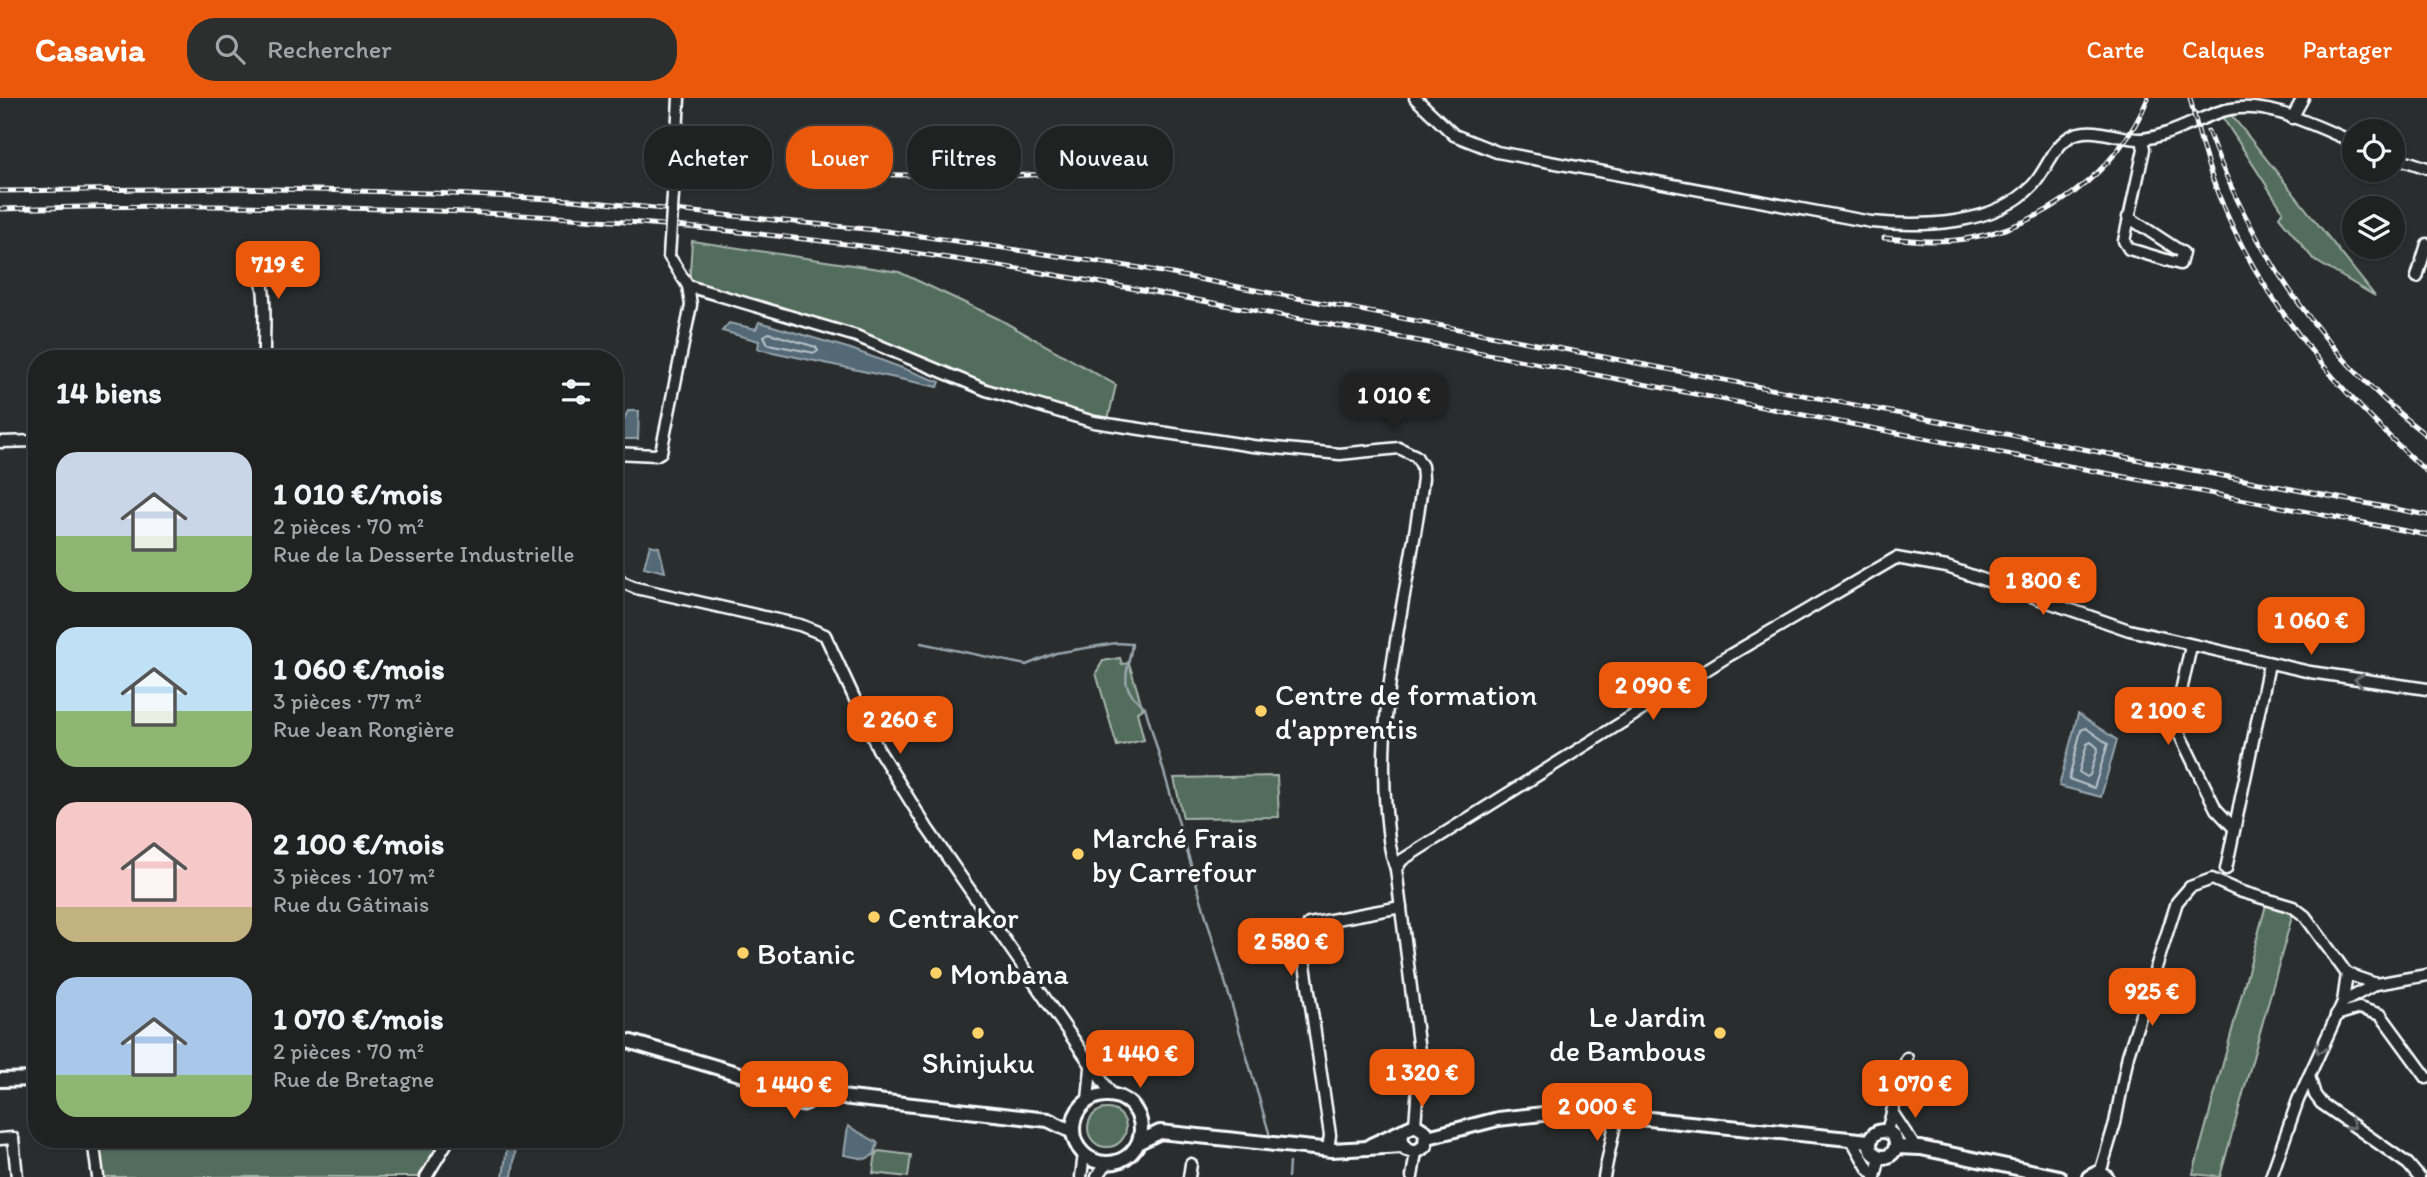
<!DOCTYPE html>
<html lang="fr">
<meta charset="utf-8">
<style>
body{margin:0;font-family:Itim,sans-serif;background:#2d2f2f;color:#f1f3f6;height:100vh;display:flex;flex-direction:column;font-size:26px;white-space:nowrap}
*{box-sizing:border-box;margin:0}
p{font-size:23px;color:#a2a4a5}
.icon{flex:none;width:38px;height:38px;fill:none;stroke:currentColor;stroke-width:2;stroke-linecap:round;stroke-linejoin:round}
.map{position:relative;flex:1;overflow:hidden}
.sheet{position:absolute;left:28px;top:252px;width:595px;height:798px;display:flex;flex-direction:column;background:#202222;border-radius:28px;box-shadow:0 2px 5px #0004,0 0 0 2px #3d3f40}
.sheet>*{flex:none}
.hud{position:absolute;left:644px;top:28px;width:665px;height:63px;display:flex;gap:14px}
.fabs{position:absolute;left:2342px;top:21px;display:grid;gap:14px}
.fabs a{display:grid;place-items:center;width:63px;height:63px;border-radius:50%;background:#202222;box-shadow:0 2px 5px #0004,0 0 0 2px #3d3f40;font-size:35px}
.price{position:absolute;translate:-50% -60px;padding:0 16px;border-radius:14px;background:#ea580c;color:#fff;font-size:23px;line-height:46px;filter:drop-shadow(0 2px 4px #0008)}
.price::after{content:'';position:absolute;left:50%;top:42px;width:21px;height:16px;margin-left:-10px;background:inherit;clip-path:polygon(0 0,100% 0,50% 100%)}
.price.active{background:#222;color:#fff}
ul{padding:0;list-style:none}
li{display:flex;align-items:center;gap:21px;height:175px;padding:0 28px}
li span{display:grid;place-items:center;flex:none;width:196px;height:140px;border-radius:21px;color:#555}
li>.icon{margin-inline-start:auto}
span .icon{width:84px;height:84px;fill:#fffc;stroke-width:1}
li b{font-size:30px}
h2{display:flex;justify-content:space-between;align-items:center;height:84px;padding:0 28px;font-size:30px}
.pill{padding:0 24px;border-radius:28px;background:#202222;box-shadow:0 2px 5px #0004,0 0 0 2px #3d3f40;font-size:24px;line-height:63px}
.pill.active{background:#ea580c;color:#fff}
header{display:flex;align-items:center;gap:42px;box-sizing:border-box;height:98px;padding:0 35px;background:#ea580c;color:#fff}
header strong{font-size:33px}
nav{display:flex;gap:38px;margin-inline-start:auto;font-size:24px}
.search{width:490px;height:63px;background:#2d2f2f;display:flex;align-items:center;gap:18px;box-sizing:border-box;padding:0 24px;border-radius:28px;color:#a2a4a5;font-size:26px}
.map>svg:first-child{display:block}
.green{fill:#526d5c;stroke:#a8b6ae;stroke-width:2}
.water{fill:#526976;stroke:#97a5ad;stroke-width:2}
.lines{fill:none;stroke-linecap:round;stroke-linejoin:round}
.shore{stroke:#bac3c8;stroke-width:2}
.stream{stroke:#97a5ad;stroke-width:2.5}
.minor-casing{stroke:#fff;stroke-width:15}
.tertiary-casing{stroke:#fff;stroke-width:18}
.minor{stroke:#2a2d2e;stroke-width:10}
.tertiary{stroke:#2a2d2e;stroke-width:12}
.rail-casing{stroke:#fff;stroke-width:5}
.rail{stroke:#2a2d2e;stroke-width:2.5;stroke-dasharray:8;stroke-linecap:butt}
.minor-bridge-casing{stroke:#fff;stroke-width:15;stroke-linecap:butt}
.minor-bridge{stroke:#2a2d2e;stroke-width:10}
.oneway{stroke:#6a6c6d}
.poi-dot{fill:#ffd166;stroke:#2a2d2e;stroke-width:2.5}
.labels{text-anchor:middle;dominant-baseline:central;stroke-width:6;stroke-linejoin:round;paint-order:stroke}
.poi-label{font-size:30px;fill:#fff;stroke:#2a2d2e;text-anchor:start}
</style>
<header>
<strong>Casavia</strong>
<div class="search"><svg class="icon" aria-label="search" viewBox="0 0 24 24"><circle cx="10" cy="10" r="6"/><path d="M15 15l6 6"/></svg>Rechercher</div>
<nav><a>Carte</a><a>Calques</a><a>Partager</a></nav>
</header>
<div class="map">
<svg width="2427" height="1079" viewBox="0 0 2427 1079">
<rect width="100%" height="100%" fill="#2a2d2e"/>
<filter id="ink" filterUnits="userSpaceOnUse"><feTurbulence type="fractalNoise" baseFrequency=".0143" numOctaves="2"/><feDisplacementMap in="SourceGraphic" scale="14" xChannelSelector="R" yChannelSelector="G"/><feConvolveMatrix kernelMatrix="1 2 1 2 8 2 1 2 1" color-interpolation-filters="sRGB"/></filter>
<g filter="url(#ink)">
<g class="green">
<path d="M2229,14l146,184 -61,-36 -35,-43 4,-6 -62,-96z"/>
<path d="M692,143l207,31 100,47 117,66 -9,39 -97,-25 -154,-62 -167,-50z"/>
<path d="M1120,560l2,6 7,-1 14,46 -6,3 7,28 -27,6 -21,-73 7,-12z"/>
<path d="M1277,678l2,41 -96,1 -9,-40z"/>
<path d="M2266,807l27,8 -73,264 -27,-3z"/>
<circle cx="1107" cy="1030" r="19"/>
<path d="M96,1041h350l-26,38h-320z"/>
<path d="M879,1053l32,4 -3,22 -35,-4 3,-20z"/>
</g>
<g class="water">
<path d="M759,224l92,27 89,33 -2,5 -180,-38 1,-8 -37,-10 7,-8 27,6z"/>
<path d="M628,313h11l-1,28h-24z"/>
<path d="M650,447l9,2 6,25 -21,-5z"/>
<path d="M2078,616l39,26 -16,57 -42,-11z"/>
<path d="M848,1028l30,17 -4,12 -9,4 -21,-4z"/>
<path d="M508,1041h9l-5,38h-9z"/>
</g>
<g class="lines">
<g class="shore">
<path d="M769,235l47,14 2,4 -3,2 -47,-9 -4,-8z"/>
<path d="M2086,630l22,16 -14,44 -25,-9 12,-49z"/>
<path d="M2091,644l7,6 -8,27 -3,2 -8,-5 8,-28z"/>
</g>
<g class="stream">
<path d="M921,545l105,22 30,-12 60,-10 16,1c-4,29 -16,42 13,63l125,429"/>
<path d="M1288,1079l1,-14"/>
</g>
<defs>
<g id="minor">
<path d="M1415,0l39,37 43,17 374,70c51,5 124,4 162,-37 13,-14 19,-36 35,-47 21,-15 50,2 73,1 27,-2 56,-20 81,-28 43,-13 92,15 132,31"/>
<path d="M2292,20l11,-20"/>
<path d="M677,35l2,-35"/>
<path d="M2392,58l35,12"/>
<path d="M2128,119l55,36 -3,11 -51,-15 -5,-8 20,-92 -2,-10"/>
<path d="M252,162c18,15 11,75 12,99"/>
<path d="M2417,179l10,-33"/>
<path d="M688,188l168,50 130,54 108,32 159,24 87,8 59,-6 17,8 6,10 1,12c-13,111 -48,220 -37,333 2,20 3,39 10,58l24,190 -5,66"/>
<path d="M0,344l37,-1"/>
<path d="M614,355l42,2 5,-3 30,-147 -3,-19 -19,-30"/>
<path d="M614,474l8,10 14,6 164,37 25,10 53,114 49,79 185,267"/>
<path d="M2191,548l-17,77 42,86 18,19"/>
<path d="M1396,771l6,-9 22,-14 306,-191 166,-97 51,9 182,63 181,42 117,17"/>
<path d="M2226,771l43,-205"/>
<path d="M2343,904l4,-28"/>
<path d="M2336,917l23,-7 22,7 46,63"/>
<path d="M2309,978l6,19 6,8 87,61 11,13"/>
<path d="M1088,1002l3,-32"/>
<path d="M1892,1014l23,35"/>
<path d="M1887,1033l20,-73"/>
<path d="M0,1041l13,-1 4,39"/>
<path d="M93,1041l5,38"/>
<path d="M1852,1042l17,30 6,3"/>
<path d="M1328,1052l2,-15 -28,-191 7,-20 92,-17"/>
<path d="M2100,1075l15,-50 13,-68 49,-153 13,-15 22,-8 27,12 54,16 12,9 42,58 29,10"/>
<path d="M426,1079l23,-38"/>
<path d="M1081,1079l3,-23"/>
<path d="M1097,1079l10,-14"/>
<path d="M1189,1079l2,-13"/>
<path d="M1412,1079l4,-25"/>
<path d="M1604,1079l13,-63"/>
<path d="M1875,1079l5,-20"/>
<path d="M2271,1079l27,-77 45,-98 33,-18 51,-9"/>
</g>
<g id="tertiary">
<path d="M614,939l173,51"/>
<circle cx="800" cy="993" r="13"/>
<path d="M0,982l37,-1"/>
<path d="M814,996l234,26 25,12"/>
<circle cx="1107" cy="1031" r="34"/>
<circle cx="1883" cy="1046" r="13"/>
<path d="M1428,1039l70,-18 72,-8 299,30"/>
<path d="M1139,1044l21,-10 172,18 71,-4"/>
<path d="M1371,1047l44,-20 11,7 -1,14 -9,6 -10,-3 -5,-9 2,-10"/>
<path d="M1896,1049l25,1 138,29"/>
<path d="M2089,1079l8,-4 9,4"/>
</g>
</defs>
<use href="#minor" class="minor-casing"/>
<use href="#tertiary" class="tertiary-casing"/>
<use href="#minor" class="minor"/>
<use href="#tertiary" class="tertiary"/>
<defs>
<g id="rail">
<path d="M2190,0c8,33 16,66 29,98 43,108 122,198 208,276"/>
<path d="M2208,33c45,121 117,226 219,305"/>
<path d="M855,76c95,1 191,10 284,-16"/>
<path d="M0,93l235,-3 197,5 141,7 313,31 255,37 1286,247"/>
<path d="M0,111c296,-9 593,1 886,40 200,28 398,67 596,104 315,60 630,122 945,182"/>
<path d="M1884,140c27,2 54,5 81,1 79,-13 153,-66 183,-141"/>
</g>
</defs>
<use href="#rail" class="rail-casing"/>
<use href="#rail" class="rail"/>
<defs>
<path id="minor-bridge" d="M669,158l8,-123"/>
</defs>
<use href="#minor-bridge" class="minor-bridge-casing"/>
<use href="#minor-bridge" class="minor-bridge"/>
</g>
<defs><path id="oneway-chevron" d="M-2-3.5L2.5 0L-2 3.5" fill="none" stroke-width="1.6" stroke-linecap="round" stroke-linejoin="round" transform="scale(1.75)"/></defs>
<g class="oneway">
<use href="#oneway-chevron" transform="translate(2359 582) rotate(-171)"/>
<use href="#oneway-chevron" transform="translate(2320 951) rotate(115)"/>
<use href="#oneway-chevron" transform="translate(2351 1027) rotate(33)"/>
</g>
</g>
<g class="poi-dot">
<circle cx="1261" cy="613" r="7"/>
<circle cx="1078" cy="756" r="7"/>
<circle cx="874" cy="819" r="7"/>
<circle cx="743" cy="855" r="7"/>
<circle cx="936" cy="875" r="7"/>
<circle cx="978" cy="935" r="7"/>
<circle cx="1720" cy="935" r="7"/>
</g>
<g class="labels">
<g class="poi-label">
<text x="1275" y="596">Centre de formation<tspan x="1275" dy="34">d'apprentis</tspan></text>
<text x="1092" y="739">Marché Frais<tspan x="1092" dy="34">by Carrefour</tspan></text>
<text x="888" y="819">Centrakor</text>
<text x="757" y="855">Botanic</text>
<text x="950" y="875">Monbana</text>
<text x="1706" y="918" text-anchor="end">Le Jardin<tspan x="1706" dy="34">de Bambous</tspan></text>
<text x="978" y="964" text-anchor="middle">Shinjuku</text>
</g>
</g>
</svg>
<div class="fabs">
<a><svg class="icon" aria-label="locate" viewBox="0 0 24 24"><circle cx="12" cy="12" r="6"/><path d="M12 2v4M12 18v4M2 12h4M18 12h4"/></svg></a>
<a><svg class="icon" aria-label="layers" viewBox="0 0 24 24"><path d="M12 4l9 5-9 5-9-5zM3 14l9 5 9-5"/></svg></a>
</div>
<b class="price" style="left:278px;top:203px">719 €</b>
<b class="price active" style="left:1394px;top:334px">1 010 €</b>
<b class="price" style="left:2043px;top:519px">1 800 €</b>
<b class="price" style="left:2311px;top:559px">1 060 €</b>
<b class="price" style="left:1653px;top:624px">2 090 €</b>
<b class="price" style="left:2168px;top:649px">2 100 €</b>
<b class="price" style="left:900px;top:658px">2 260 €</b>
<b class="price" style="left:1291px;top:880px">2 580 €</b>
<b class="price" style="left:2152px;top:930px">925 €</b>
<b class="price" style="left:1140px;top:992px">1 440 €</b>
<b class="price" style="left:1422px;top:1011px">1 320 €</b>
<b class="price" style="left:1915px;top:1022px">1 070 €</b>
<b class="price" style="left:794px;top:1023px">1 440 €</b>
<b class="price" style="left:1597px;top:1045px">2 000 €</b>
<div class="hud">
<a class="pill">Acheter</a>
<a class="pill active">Louer</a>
<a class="pill">Filtres</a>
<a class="pill">Nouveau</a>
</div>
<section class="sheet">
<h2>14 biens<svg class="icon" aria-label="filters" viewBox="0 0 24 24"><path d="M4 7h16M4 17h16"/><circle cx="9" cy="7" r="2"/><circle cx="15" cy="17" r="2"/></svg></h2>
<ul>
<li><span style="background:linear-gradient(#c9d6e8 60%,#8fb573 0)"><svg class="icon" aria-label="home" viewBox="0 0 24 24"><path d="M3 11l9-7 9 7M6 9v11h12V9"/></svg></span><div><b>1 010 €/mois</b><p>2 pièces · 70 m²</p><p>Rue de la Desserte Industrielle</p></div></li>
<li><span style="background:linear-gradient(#bfe0f5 60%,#8fb573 0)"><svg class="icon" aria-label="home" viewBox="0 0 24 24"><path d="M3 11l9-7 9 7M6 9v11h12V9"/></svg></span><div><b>1 060 €/mois</b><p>3 pièces · 77 m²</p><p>Rue Jean Rongière</p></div></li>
<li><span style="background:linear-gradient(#f6c9c9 75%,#c2b280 0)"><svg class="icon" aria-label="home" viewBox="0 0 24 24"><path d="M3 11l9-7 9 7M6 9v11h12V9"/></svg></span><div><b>2 100 €/mois</b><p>3 pièces · 107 m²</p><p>Rue du Gâtinais</p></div></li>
<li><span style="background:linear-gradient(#a9c7e8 70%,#8fb573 0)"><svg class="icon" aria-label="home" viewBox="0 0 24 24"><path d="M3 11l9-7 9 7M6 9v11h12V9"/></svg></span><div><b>1 070 €/mois</b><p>2 pièces · 70 m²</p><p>Rue de Bretagne</p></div></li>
</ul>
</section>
</div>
